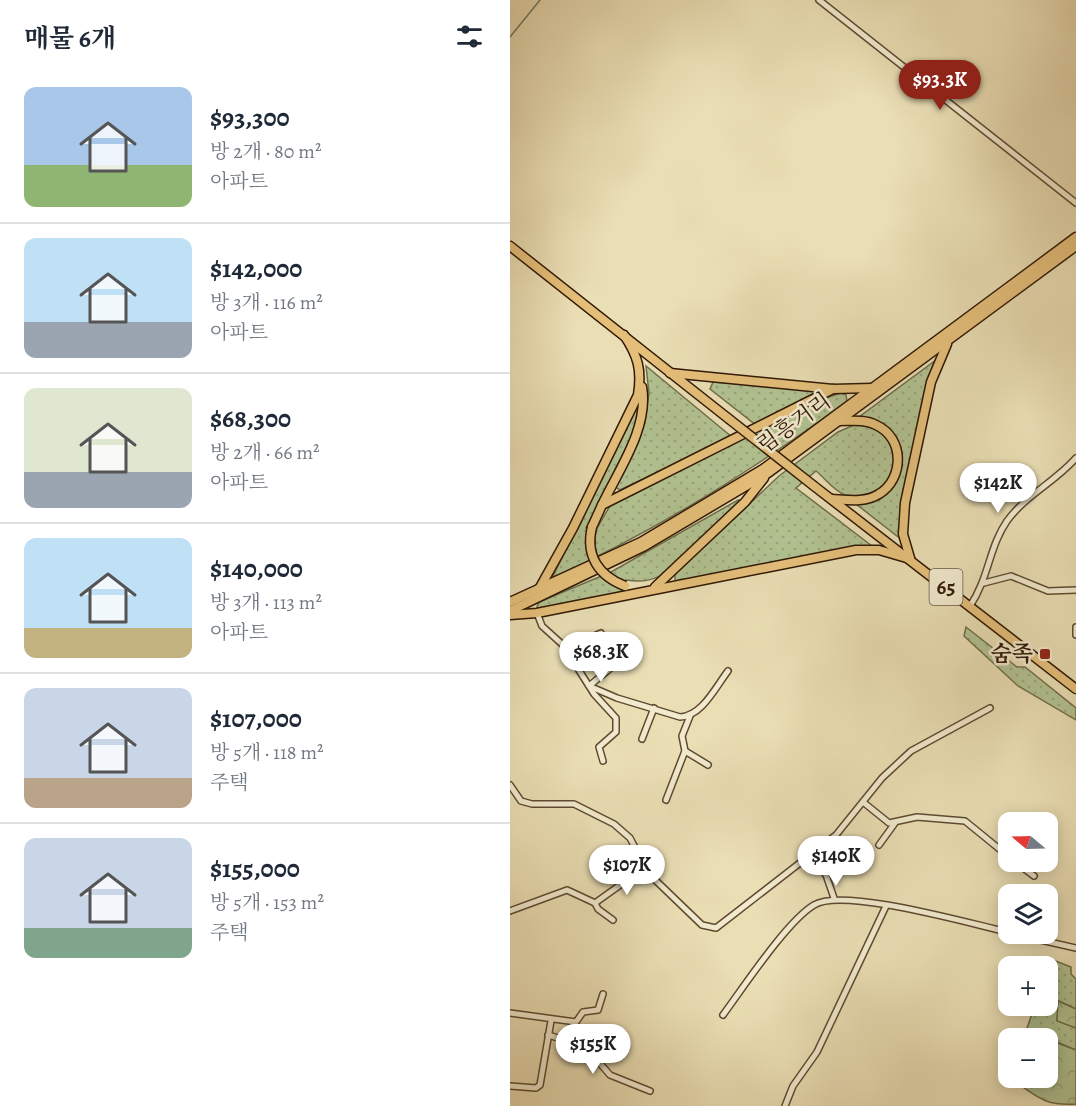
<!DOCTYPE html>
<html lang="ko">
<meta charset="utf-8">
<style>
body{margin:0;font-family:Alegreya,"Noto Serif KR",serif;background:#f6f6f7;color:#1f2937;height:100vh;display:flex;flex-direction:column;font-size:22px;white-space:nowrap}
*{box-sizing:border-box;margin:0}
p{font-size:20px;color:#747a83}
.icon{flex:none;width:33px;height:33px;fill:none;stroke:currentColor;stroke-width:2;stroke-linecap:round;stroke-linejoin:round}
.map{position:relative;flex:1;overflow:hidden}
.panel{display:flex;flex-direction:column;background:#fff;width:510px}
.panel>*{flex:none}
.needle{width:39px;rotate:289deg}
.tools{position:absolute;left:488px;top:812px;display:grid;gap:12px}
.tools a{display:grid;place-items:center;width:60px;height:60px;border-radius:12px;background:#fff;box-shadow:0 3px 15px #0003;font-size:30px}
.price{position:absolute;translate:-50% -51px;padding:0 14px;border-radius:21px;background:#fff;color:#222;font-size:20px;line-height:39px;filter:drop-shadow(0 2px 3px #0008)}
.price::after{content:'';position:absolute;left:50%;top:36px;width:18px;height:14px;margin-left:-9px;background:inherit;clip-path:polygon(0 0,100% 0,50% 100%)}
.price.on{background:#8f2418;color:#fff}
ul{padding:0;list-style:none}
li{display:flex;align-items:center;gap:18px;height:150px;padding:0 24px}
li+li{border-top:2px solid #e0e1e3}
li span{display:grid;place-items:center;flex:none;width:168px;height:120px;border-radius:12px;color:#555}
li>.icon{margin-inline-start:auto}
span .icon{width:72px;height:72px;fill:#fffc;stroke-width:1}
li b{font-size:26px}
h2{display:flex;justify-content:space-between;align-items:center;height:72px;padding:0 24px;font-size:26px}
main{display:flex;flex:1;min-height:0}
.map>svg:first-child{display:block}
.grass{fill:url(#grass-dots);stroke:#706d4b;stroke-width:1.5}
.forest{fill:url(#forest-crowns);stroke:#706d4b;stroke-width:1.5}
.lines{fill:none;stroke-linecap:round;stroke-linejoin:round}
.stream{stroke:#6e7a6b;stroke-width:1.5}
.street-casing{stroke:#5e4a31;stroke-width:8}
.primary-casing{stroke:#2f1805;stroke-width:11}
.street{stroke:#f1eace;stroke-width:5}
.primary{stroke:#e5bf7a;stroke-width:8}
.primary-bridge-casing{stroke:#2f1805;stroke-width:11;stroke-linecap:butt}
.primary-bridge{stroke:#e5bf7a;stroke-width:8}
.poi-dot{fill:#8f2418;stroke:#f1eace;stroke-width:2}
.labels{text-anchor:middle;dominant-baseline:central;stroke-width:5;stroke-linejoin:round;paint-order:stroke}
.shield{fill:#f1eace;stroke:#695741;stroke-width:1.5}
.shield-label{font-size:21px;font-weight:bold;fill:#2f1805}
.street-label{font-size:22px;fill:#2f1805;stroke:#f1eace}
.poi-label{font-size:22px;font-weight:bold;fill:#2f1805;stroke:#f1eace;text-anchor:end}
</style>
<main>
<section class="panel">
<h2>매물 6개<svg class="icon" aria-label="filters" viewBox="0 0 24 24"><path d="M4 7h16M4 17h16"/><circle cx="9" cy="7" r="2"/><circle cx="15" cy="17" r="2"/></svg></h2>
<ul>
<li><span style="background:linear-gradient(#a9c7e8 65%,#8fb573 0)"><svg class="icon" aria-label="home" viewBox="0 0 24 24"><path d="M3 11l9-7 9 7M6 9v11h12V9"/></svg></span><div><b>$93,300</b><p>방 2개 · 80 m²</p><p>아파트</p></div></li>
<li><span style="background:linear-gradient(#bfe0f5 70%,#9aa5b1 0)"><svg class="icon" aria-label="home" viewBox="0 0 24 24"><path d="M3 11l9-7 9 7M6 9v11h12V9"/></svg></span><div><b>$142,000</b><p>방 3개 · 116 m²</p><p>아파트</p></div></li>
<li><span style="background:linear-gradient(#dfe7d0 70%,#9aa5b1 0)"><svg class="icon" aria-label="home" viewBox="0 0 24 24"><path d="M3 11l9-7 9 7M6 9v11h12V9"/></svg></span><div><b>$68,300</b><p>방 2개 · 66 m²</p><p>아파트</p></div></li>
<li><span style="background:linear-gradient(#bfe0f5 75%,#c2b280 0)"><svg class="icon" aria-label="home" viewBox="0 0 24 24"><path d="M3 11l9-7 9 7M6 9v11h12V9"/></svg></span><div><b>$140,000</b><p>방 3개 · 113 m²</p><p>아파트</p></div></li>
<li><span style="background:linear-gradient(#c9d6e8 75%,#b9a48a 0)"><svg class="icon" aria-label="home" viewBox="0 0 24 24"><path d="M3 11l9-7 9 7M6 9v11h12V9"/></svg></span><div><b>$107,000</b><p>방 5개 · 118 m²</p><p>주택</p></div></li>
<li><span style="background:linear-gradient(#c9d6e8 75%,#7fa58c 0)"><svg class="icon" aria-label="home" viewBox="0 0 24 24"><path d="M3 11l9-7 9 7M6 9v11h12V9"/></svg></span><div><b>$155,000</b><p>방 5개 · 153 m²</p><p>주택</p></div></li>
</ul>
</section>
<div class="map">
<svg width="566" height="1106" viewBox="0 0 566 1106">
<defs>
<pattern id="grass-dots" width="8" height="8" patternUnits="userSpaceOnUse" patternTransform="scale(1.5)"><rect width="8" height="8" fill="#b2c291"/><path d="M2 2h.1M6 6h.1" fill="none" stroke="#99a67c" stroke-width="1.8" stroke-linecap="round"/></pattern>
<pattern id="forest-crowns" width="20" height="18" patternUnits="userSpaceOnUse" patternTransform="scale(1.5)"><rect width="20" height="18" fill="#b2c291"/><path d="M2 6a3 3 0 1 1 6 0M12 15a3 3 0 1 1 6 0" fill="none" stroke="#99a67c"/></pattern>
</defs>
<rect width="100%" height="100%" fill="#eadeb4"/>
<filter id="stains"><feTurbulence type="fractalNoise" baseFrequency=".00333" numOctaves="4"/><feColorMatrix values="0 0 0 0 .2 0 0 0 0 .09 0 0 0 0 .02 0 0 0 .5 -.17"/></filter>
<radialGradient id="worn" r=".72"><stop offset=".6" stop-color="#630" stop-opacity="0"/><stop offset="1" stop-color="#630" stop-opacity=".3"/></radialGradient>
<g class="grass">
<path d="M426,360l-7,21 -27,159 -46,-36 38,-20 3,-43 -38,-24z"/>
<path d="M136,366l86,71 -112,53 -5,-3 30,-66 4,-28z"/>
<path d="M203,382l99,7 5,3 -61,33 -46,-36z"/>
<path d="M331,393l5,2 1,6c-93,69 -189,129 -295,177l84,-169 4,-1 -8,28 -46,92 10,2 15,-26 202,-102z"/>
<path d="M344,425c66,-1 40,91 -9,70 -12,-5 -19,-16 -29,-24l-20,17 76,58 -197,35v-7l104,-98 59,-44z"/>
<path d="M228,500h3l-71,70c-15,10 -26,13 -44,10l-3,12 -83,18 -3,-3 2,-5 72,-30z"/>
<path d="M456,627l51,40h8l51,41v12l-58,-34 -54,-50z"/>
<path d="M538,958l23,9v7l5,5v30l-17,-8 -2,19 19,8v22l-29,-12 -22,-4 10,-29h12l2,-39 -3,-3z"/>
</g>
<g class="forest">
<path d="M548,1001l18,8v19l-19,-7z"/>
<path d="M537,1039l29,11v54c-32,2 -38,-7 -62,-23v-4h33z"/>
</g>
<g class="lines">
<path class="stream" d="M0,37l30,-37"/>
<defs>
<g id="street">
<path d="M309,0l257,203"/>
<path d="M474,583l27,-7 37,15 28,-1"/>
<path d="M460,606c19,-28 19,-59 37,-85 19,-26 48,-39 69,-63"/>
<path d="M27,613l5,13 21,19 31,49 22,24v14l-17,15 4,14"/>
<path d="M566,627v8"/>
<path d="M53,645h11l27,-12"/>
<path d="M119,653l-40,33 28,12 63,19c22,-1 35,-29 48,-46"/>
<path d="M132,739l12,-31"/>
<path d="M175,751l23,14"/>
<path d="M0,785l11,16 11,3h42l40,20 16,14 19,36 53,51 14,3 120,-93 46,-57 29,-27 79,-43"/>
<path d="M156,800l19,-49 -3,-15 8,-20"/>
<path d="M353,802l26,21 28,-6 48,4 43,35"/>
<path d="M369,845l16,-22"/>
<path d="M301,857l15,18 8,23"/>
<path d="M504,861l20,15"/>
<path d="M85,903l49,-35"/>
<path d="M0,911l57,-21 28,13 3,6 15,11"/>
<path d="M500,933l66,15"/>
<path d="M0,1013l66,9 7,-10 15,-2 5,-16"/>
<path d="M213,1015c20,-27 64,-94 91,-110 29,-18 157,19 194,27"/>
<path d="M38,1035l37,11 25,29 40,16"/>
<path d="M0,1086l26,2 4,-3 11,-64"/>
<path d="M275,1106l8,-20 24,-34 69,-146"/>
</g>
<g id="primary">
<path d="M0,246l219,173"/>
<path d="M160,373l163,16 39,-1"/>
<path d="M304,486l262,203"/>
<path d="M322,499c16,1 33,4 47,-5 25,-15 26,-56 -3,-69 -11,-6 -25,-4 -37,-4"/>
<path d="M92,505c17,-36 47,-77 40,-118"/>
<path d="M82,527l10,-22 231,-116"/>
<path d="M400,558l-7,-24 2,-31 26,-121 16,-38"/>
<path d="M145,587l90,-85 19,-24"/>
<path d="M28,591l35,-63 65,-133c4,-25 0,-39 -14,-60"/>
<path d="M0,602l131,-60 122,-73 313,-232"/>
<path d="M0,611l133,-64 125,-74 308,-227"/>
<path d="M0,615l27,-2 319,-63h23l31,9"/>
</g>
</defs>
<use href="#street" class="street-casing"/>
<use href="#primary" class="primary-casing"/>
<use href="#street" class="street"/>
<use href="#primary" class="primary"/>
<defs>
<g id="primary-bridge">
<path d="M219,419l85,67"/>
<path d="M82,527c-7,29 7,49 33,59"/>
</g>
</defs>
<use href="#primary-bridge" class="primary-bridge-casing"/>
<use href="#primary-bridge" class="primary-bridge"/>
</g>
<rect class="poi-dot" x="529" y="648" width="12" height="12" rx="3"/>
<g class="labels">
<rect class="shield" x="419.5" y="569" width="33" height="36" rx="4.5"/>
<g class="shield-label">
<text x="436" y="587">65</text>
</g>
<g class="street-label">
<text transform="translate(284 423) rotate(-36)">림흥거리</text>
</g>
<g class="poi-label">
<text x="523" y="654">숨족</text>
</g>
</g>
<rect width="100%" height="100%" filter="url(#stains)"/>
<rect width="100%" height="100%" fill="url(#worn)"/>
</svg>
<div class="tools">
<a><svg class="needle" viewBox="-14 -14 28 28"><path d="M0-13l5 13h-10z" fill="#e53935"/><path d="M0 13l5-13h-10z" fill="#747a83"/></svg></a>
<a><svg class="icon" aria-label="layers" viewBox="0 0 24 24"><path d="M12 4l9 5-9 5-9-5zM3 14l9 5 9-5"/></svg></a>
<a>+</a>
<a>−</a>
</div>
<b class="price on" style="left:430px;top:111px">$93.3K</b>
<b class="price" style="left:488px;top:514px">$142K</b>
<b class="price" style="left:91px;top:683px">$68.3K</b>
<b class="price" style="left:326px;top:887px">$140K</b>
<b class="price" style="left:117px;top:896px">$107K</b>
<b class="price" style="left:83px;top:1075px">$155K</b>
</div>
</main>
